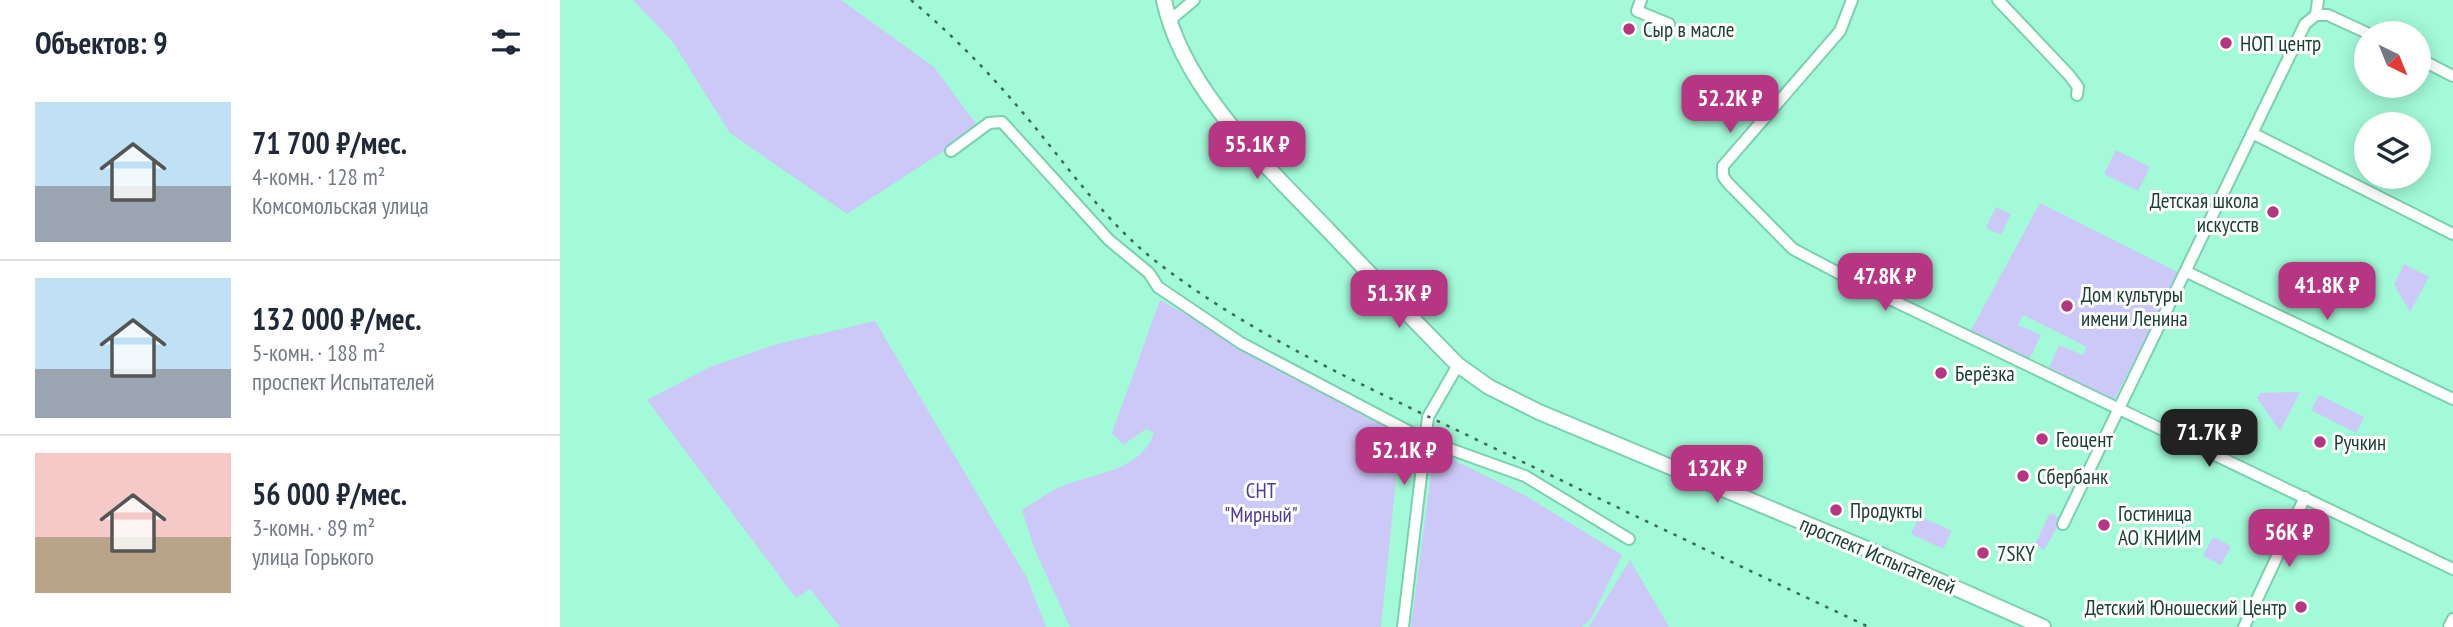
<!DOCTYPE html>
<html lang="ru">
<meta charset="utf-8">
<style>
body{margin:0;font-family:"PT Sans Narrow",sans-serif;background:#f2f2f3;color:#1f2937;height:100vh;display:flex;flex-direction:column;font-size:26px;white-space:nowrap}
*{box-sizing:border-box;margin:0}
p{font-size:23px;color:#747a83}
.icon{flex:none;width:38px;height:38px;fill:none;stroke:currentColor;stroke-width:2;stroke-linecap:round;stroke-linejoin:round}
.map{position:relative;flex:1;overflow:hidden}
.sheet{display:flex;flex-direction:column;background:#fff;width:560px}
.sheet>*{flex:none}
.needle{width:46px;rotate:137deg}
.tools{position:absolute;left:1794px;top:21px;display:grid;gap:14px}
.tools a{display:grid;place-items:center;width:77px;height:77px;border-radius:50%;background:#fff;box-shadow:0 4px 18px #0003;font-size:35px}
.price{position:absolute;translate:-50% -60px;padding:0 16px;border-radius:14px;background:#b63683;color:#fff;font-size:23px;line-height:46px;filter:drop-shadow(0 2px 4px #0008)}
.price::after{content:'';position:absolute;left:50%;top:42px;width:21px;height:16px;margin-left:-10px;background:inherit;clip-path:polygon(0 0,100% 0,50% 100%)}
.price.current{background:#222;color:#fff}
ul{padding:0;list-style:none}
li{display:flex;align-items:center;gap:21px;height:175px;padding:0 35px}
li+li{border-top:2px solid #e0e1e3}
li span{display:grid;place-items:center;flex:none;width:196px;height:140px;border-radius:0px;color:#555}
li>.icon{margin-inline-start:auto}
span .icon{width:84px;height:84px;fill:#fffc;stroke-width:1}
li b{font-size:30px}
h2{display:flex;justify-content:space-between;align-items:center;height:84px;padding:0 35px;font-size:30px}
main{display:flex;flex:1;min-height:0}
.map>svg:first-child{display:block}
.green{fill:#ccc9f8}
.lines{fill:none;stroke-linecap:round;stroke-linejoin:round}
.minor-casing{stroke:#7ad1b1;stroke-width:14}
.major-casing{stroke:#7ad1b1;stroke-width:18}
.minor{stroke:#fff;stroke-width:10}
.major{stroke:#fff;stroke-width:14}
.rail{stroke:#3b6b5a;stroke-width:2.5;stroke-dasharray:3.5 7;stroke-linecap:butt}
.poi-dot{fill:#b63683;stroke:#fff;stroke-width:2.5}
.labels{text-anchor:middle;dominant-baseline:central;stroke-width:6;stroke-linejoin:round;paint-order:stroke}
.poi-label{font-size:21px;fill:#1b4033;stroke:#fff;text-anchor:start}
.park-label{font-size:21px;fill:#4d3999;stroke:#fff}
.street-label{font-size:21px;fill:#1b4033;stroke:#fff}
</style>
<main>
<section class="sheet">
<h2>Объектов: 9<svg class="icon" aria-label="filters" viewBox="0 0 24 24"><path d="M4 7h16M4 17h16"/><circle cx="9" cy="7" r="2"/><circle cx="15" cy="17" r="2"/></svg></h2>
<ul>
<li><span style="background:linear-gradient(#bfe0f5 60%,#9aa5b1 0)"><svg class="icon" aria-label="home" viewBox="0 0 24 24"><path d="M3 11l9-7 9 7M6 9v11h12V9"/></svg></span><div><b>71 700 ₽/мес.</b><p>4-комн. · 128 m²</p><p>Комсомольская улица</p></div></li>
<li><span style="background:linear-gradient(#bfe0f5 65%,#9aa5b1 0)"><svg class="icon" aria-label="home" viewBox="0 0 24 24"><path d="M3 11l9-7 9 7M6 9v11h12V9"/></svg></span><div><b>132 000 ₽/мес.</b><p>5-комн. · 188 m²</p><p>проспект Испытателей</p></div></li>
<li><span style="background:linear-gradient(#f6c9c9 60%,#b9a48a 0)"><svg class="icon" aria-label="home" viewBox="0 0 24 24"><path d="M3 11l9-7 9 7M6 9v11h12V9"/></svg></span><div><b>56 000 ₽/мес.</b><p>3-комн. · 89 m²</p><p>улица Горького</p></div></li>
</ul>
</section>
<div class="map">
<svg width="1893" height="627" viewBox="0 0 1893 627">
<rect width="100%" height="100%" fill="#a2fad8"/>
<g class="green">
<path d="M73,0h208l93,67 45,61 -132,86 -117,-81 -58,-92z"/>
<path d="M1556,150l34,17 -12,24 -34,-17z"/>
<path d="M1480,203l139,70 -66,129 -65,-32 11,-25 24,10 4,-8 -64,-32 -5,10 23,10 -12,25 -59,-28z"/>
<path d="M1436,207l15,7 -10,21 -15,-7z"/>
<path d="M1844,264l25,13 -19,35 -16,-28z"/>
<path d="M600,300l230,128 10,12 -19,187h-311l-36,-79 -12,-38c12,-7 25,-17 38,-23 32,-14 81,-15 94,-54l-8,-4 -23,16 -11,-12z"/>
<path d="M315,321l152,257 19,49h-206l-30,-38 -14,9 -149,-198 63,-33 67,-23z"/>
<path d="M1740,392l-20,39 -23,-33 3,-5z"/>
<path d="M1759,395l45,22 -8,16 -45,-23z"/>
<path d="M874,450l92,46 96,59 -31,64 -9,8h-171z"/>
<path d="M1494,514l7,7 -17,29 -9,-6 14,-29z"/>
<path d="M1359,516l33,15 -9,18 -32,-15z"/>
<path d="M1653,537l18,9 -10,19 -18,-9z"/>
<path d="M1070,560l39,67h-80z"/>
</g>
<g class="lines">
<defs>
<g id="minor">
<path d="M1081,0l-4,11 32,13"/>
<path d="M1292,0l-12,31 -117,135v10l4,6 66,67 76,40 584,280"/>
<path d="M1438,0l71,75 9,12 -1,8"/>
<path d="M1758,0l-2,15h12l39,18"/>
<path d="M609,21l25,-21"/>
<path d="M1858,58l35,18"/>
<path d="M1692,133l201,101"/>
<path d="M391,151l38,-28 13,-1 107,118 40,33 9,14 83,56 184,97 100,36 104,63"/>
<path d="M1627,272l266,127"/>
<path d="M1503,524l242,-500 11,-9"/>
<path d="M843,627l25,-210 30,-52"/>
<path d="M1684,627l61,-130"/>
<path d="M1889,627l4,-8"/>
</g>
<path id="major" d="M604,0c18,89 104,167 165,231 43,45 85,90 129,134l31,22 50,25 347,145 157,70"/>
</defs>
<use href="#minor" class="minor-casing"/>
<use href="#major" class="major-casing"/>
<use href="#minor" class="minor"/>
<use href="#major" class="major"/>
<path class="rail" d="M351,0c38,32 75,69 107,107 45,52 85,114 140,156 95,73 203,121 311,173 133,64 266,128 400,191"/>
</g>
<g class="poi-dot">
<circle cx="1069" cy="29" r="7"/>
<circle cx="1666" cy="43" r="7"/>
<circle cx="1713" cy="212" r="7"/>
<circle cx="1507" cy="306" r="7"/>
<circle cx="1381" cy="373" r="7"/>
<circle cx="1482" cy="439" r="7"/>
<circle cx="1760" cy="442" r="7"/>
<circle cx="1463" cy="476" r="7"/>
<circle cx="1276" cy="510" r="7"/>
<circle cx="1544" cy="525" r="7"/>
<circle cx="1423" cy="553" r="7"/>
<circle cx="1741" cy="607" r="7"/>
</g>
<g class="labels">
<g class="poi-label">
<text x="1083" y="29">Сыр в масле</text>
<text x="1680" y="43">НОП центр</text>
<text x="1699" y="200" text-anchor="end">Детская школа<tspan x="1699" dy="24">искусств</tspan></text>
<text x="1521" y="294">Дом культуры<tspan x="1521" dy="24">имени Ленина</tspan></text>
<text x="1395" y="373">Берёзка</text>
<text x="1496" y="439">Геоцент</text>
<text x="1774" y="442">Ручкин</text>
<text x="1477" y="476">Сбербанк</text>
<text x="1290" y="510">Продукты</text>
<text x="1558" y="513">Гостиница<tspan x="1558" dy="24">АО КНИИМ</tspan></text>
<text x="1437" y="553">7SKY</text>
<text x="1727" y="607" text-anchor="end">Детский Юношеский Центр</text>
</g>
<g class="park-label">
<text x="701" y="490">СНТ<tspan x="701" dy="24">"Мирный"</tspan></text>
</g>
<g class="street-label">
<text transform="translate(1318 555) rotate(23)">проспект Испытателей</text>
</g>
</g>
</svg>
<div class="tools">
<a><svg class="needle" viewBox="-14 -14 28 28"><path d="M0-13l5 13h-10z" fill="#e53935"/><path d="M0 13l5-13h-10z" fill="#747a83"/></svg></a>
<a><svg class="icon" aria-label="layers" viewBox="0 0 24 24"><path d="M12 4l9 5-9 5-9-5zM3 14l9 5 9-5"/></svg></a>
</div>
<b class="price" style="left:1170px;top:135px">52.2K ₽</b>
<b class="price" style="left:697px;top:181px">55.1K ₽</b>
<b class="price" style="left:1325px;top:313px">47.8K ₽</b>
<b class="price" style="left:1767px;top:322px">41.8K ₽</b>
<b class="price" style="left:839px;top:330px">51.3K ₽</b>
<b class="price current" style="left:1649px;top:469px">71.7K ₽</b>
<b class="price" style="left:844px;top:487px">52.1K ₽</b>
<b class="price" style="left:1157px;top:505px">132K ₽</b>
<b class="price" style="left:1729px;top:569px">56K ₽</b>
</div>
</main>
